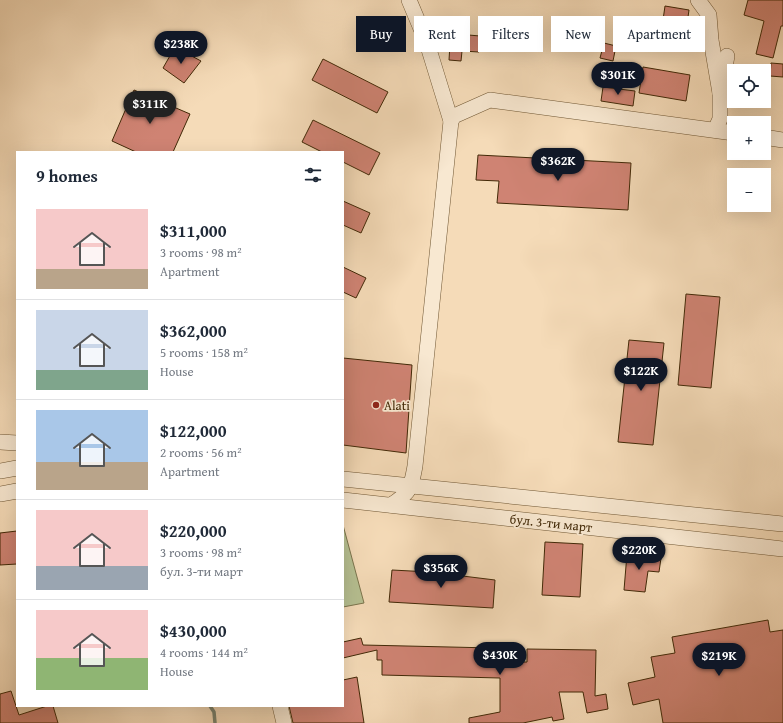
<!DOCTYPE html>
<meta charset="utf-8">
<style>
body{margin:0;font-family:"Gentium Book Plus",serif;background:#f6f6f7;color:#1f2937;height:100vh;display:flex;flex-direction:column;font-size:15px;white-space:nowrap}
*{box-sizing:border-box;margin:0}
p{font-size:13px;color:#747a83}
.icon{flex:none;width:22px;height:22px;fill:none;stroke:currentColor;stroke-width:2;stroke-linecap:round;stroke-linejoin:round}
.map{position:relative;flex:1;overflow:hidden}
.side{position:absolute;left:16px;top:151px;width:328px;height:556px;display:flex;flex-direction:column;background:#fff;border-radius:0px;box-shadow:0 4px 16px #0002}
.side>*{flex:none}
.guide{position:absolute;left:356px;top:16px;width:367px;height:36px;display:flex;gap:8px}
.controls{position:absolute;left:727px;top:64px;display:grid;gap:8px}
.controls a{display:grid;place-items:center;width:44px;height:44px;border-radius:0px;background:#fff;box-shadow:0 4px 16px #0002;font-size:20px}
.price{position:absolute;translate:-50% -34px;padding:0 9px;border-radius:14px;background:#111827;color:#fff;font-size:13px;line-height:26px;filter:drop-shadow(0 1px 2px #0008)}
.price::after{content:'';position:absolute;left:50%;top:24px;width:12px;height:9px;margin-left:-6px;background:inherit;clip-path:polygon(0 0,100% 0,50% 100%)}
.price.active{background:#222;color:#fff}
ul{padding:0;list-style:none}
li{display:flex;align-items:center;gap:12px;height:100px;padding:0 20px}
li+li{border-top:1px solid #e0e1e3}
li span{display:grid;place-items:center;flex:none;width:112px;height:80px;border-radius:0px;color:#555}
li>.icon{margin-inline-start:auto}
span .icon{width:48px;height:48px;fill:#fffc;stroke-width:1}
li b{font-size:17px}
h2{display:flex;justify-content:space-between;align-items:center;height:48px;padding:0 20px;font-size:17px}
.pill{padding:0 14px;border-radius:0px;background:#fff;box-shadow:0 4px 16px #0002;font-size:14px;line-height:36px}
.pill.active{background:#111827;color:#fff}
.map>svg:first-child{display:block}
.green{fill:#b7c193;stroke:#7c754d}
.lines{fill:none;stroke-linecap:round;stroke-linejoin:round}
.stream{stroke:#78816d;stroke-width:3.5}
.building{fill:#cf8373;stroke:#422907}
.minor-casing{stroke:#6f5633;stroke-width:16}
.minor{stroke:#f8e8d1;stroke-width:15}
.poi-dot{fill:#8f2418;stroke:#f8e8d1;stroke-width:1.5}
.labels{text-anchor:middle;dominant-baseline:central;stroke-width:3.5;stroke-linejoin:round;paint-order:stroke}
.poi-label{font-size:13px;fill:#422907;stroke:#f8e8d1;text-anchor:start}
.street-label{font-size:13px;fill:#422907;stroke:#f8e8d1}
</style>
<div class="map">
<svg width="783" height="723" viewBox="0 0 783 723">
<rect width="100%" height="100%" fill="#f5dbb8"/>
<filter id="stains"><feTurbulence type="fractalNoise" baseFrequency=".005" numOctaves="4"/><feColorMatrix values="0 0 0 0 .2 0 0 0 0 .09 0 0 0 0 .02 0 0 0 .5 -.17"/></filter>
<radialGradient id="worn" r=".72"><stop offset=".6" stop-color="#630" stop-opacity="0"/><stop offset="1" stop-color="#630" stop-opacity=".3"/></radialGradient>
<path class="green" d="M343,525l21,78 -21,4z"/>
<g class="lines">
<path class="stream" d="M210,706l4,6 1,11"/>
</g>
<g class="building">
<path d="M748,0h35v26h-2l-8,32 -17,-4 8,-33 -20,-6z"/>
<path d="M665,6l24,4 -3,21 -24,-4z"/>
<path d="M511,24l30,2 -1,18 -30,-2z"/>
<path d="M457,34l23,2 -1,16 -17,-1 -1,10 -12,-1 1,-16 6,1z"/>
<path d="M604,43l12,3 -3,15 -13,-3z"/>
<path d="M175,47l26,14 -17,22 -21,-15z"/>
<path d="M323,59l65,33 -11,21 -65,-33z"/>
<path d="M771,63l12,1v13l-13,-1z"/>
<path d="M643,67l47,8 -4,26 -47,-8z"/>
<path d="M603,87l32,4 -2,15 -32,-5z"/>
<path d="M134,90l56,24 -17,38h-37l-24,-11z"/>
<path d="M313,120l67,33 -11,22 -26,-13v-10h-21l-20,-10z"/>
<path d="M478,155l153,8 -3,47 -131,-7 2,-22 -23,-1z"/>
<path d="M343,201l27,12 -9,20 -18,-8z"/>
<path d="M343,267l23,11 -10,20 -13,-6z"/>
<path d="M686,294l34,3 -9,91 -33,-3z"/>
<path d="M629,340l35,3 -11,102 -35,-3z"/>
<path d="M343,358l69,7 -6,88 -63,-8z"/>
<path d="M17,531v33l-17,1v-32z"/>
<path d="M545,542l38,2 -3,53 -38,-2z"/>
<path d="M627,554l34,4 -2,14 -11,-1 -3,21 -21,-2z"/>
<path d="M392,570l38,2 65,8 -2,28 -104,-6z"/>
<path d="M768,620l2,12 13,-2v93h-120l-4,-24 -26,6 -5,-22 27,-6 -4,-20 24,-4 -3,-16z"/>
<path d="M361,638l2,7 130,3v14h34v-13l69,1 -1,46 11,-2 2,15 -21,4 -4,-21h-24l5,27 -11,2 -1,-4 -29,6h-54v-5l31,-6v-34l-118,-3v-15h-5v-10l-34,8v-16z"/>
<path d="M357,677l7,46h-71l-4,-17h54v-26z"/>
<path d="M11,691l8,24 28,-9h6l5,17h-58v-29z"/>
</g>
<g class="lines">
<defs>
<g id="minor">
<path d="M698,0l11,15 2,25 9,53"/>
<path d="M451,121l3,-5 36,-16 244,33"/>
<path d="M715,130l5,-11v-26l7,-37"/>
<path d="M764,137l19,3"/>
<path d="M0,442l17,1"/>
<path d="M0,471l17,-3"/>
<path d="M343,479l440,45"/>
<path d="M0,494l17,-3"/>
<path d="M343,500l440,49"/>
<path d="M391,505c20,-13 20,-17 24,-39l36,-345 -24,-78 -18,-43"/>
<path d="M280,706l4,17"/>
</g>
</defs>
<use href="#minor" class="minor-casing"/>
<use href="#minor" class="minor"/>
</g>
<circle class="poi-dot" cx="376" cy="405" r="4"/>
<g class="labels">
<g class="poi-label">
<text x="384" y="405">Alati</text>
</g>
<g class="street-label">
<text transform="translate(551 523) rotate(6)">бул. 3-ти март</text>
</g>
</g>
<rect width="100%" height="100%" filter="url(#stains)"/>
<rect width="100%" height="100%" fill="url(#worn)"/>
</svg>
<div class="controls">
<a><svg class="icon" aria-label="locate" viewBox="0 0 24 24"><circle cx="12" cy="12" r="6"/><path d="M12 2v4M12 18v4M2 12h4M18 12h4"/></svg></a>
<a>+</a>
<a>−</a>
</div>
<b class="price" style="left:181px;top:65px">$238K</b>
<b class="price" style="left:618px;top:96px">$301K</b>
<b class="price active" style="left:150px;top:125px">$311K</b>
<b class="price" style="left:558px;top:182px">$362K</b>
<b class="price" style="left:641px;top:392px">$122K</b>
<b class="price" style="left:639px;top:571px">$220K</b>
<b class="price" style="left:441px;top:589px">$356K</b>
<b class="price" style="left:500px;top:676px">$430K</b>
<b class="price" style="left:719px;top:677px">$219K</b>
<div class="guide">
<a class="pill active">Buy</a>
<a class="pill">Rent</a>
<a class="pill">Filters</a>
<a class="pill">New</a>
<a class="pill">Apartment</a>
</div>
<section class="side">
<h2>9 homes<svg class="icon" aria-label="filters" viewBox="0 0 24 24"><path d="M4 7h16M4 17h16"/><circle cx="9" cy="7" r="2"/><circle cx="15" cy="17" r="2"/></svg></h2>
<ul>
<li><span style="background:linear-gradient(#f6c9c9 75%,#b9a48a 0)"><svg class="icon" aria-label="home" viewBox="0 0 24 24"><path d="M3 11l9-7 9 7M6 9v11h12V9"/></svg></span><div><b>$311,000</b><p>3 rooms · 98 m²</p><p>Apartment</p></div></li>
<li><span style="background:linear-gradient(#c9d6e8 75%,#7fa58c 0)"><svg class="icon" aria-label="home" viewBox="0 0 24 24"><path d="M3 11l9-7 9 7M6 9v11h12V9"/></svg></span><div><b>$362,000</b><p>5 rooms · 158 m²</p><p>House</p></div></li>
<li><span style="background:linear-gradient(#a9c7e8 65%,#b9a48a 0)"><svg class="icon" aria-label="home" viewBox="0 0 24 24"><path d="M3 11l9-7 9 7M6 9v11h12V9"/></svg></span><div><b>$122,000</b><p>2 rooms · 56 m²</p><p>Apartment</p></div></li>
<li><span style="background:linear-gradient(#f6c9c9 70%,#9aa5b1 0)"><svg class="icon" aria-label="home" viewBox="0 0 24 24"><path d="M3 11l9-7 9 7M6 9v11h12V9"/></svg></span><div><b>$220,000</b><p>3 rooms · 98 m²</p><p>бул. 3-ти март</p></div></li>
<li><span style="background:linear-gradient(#f6c9c9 60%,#8fb573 0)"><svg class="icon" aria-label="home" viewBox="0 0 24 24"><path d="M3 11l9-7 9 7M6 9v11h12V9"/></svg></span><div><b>$430,000</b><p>4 rooms · 144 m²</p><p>House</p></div></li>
</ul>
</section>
</div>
